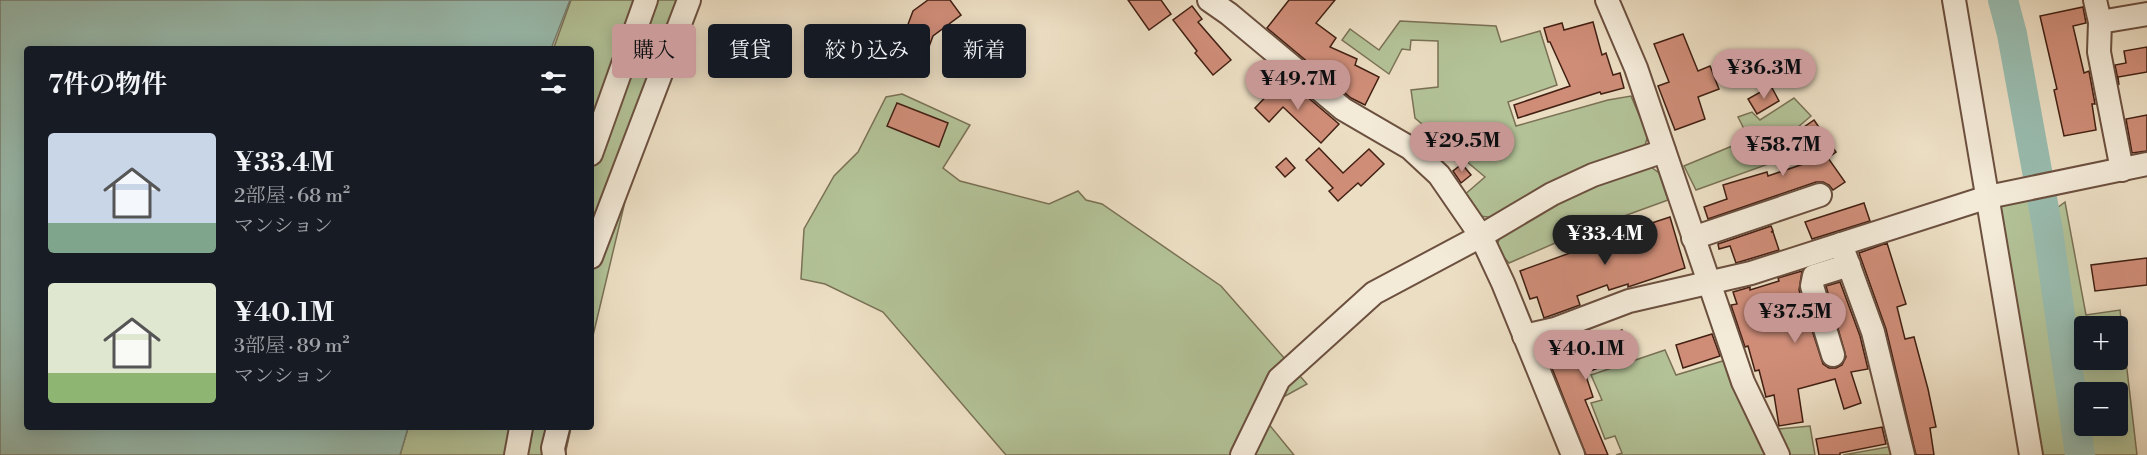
<!DOCTYPE html>
<html lang="ja">
<meta charset="utf-8">
<style>
body{margin:0;font-family:"Libre Bodoni","Noto Serif JP",serif;background:#242831;color:#f1f3f6;height:100vh;display:flex;flex-direction:column;font-size:22px;white-space:nowrap}
*{box-sizing:border-box;margin:0}
p{font-size:20px;color:#9ea1a6}
.icon{flex:none;width:33px;height:33px;fill:none;stroke:currentColor;stroke-width:2;stroke-linecap:round;stroke-linejoin:round}
.map{position:relative;flex:1;overflow:hidden}
.panel{position:absolute;left:24px;top:46px;width:570px;height:384px;display:flex;flex-direction:column;background:#171b24;border-radius:6px;box-shadow:0 3px 15px #0003}
.panel>*{flex:none}
.guide{position:absolute;left:612px;top:24px;width:570px;height:54px;display:flex;gap:12px}
.fabs{position:absolute;left:2074px;top:316px;display:grid;gap:12px}
.fabs a{display:grid;place-items:center;width:54px;height:54px;border-radius:6px;background:#171b24;box-shadow:0 3px 15px #0003;font-size:30px}
.price{position:absolute;translate:-50% -51px;padding:0 14px;border-radius:21px;background:#c59692;color:#111;font-size:20px;line-height:39px;filter:drop-shadow(0 2px 3px #0008)}
.price::after{content:'';position:absolute;left:50%;top:36px;width:18px;height:14px;margin-left:-9px;background:inherit;clip-path:polygon(0 0,100% 0,50% 100%)}
.price.on{background:#222;color:#fff}
ul{padding:0;list-style:none}
li{display:flex;align-items:center;gap:18px;height:150px;padding:0 24px}
li span{display:grid;place-items:center;flex:none;width:168px;height:120px;border-radius:6px;color:#555}
li>.icon{margin-inline-start:auto}
span .icon{width:72px;height:72px;fill:#fffc;stroke-width:1}
li b{font-size:26px}
h2{display:flex;justify-content:space-between;align-items:center;height:72px;padding:0 24px;font-size:26px}
.tag{padding:0 21px;border-radius:6px;background:#171b24;box-shadow:0 3px 15px #0003;font-size:21px;line-height:54px}
.tag.on{background:#c59692;color:#111}
.map>svg:first-child{display:block}
.green{fill:#b3c297;stroke:#7a7155;stroke-width:1.5;fill-rule:evenodd}
.water{fill:#99bcaf;stroke:#767e71;stroke-width:1.5}
.lines{fill:none;stroke-linecap:round;stroke-linejoin:round}
.river{stroke:#99bcaf;stroke-width:30}
.building{fill:#cf8d78;stroke:#422013;stroke-width:1.5}
.minor-casing{stroke:#6c503f;stroke-width:26}
.minor{stroke:#f3ead8;stroke-width:22}
</style>
<div class="map">
<svg width="2147" height="455" viewBox="0 0 2147 455">
<rect width="100%" height="100%" fill="#ecdec3"/>
<filter id="stains"><feTurbulence type="fractalNoise" baseFrequency=".00333" numOctaves="4"/><feColorMatrix values="0 0 0 0 .2 0 0 0 0 .09 0 0 0 0 .02 0 0 0 .5 -.17"/></filter>
<radialGradient id="worn" r=".72"><stop offset=".6" stop-color="#630" stop-opacity="0"/><stop offset="1" stop-color="#630" stop-opacity=".3"/></radialGradient>
<g class="green">
<path d="M571,0h115l-53,168 -42,176v-294h-38z"/>
<path d="M1400,21l96,5 5,16 39,-11 17,54 -49,17 8,24 92,-26 23,-4 17,40 -5,15 -146,67 -18,-2 -16,-20 22,-19 -70,-59 -4,-28 27,-3v-46l-27,-1 -1,10 -8,-1 -13,25 -47,-34 8,-11 29,21z"/>
<path d="M902,94l68,31 -27,43 17,13 89,23 29,-13 8,9 16,4 119,82 86,98 -49,27 36,44h-288l-123,-143 -58,-28 -24,-5 3,-50 30,-53 24,-24 28,-55z"/>
<path d="M1794,98l17,18 -20,17 3,13 -1,9 -97,35 -12,-24 65,-27 -11,-22 14,-5 8,8z"/>
<path d="M1647,164l12,9 9,27 -85,31 -74,32 -13,-15 7,-19 53,-28z"/>
<path d="M2037,194l4,26 24,-18 21,113 34,-5 17,145h-99l-41,-249zM2085,327h33v33h-33zM2085,393h33v33h-33z"/>
<path d="M1665,350l11,25 50,-15 43,95h-153l6,-2 -7,-17 -10,3 -14,-36 11,-3 -11,-25z"/>
<path d="M1810,426l5,29h-27l-10,-26z"/>
<path d="M408,428h163l-6,27h-165z"/>
<path d="M1893,446l2,9h-52z"/>
</g>
<path class="water" d="M0,0h570l-19,49 -524,1v378h381l-8,27h-400z"/>
<g class="lines">
<path class="river" d="M2003,0l9,34 36,197 32,224"/>
</g>
<g class="building">
<path d="M928,0h22l11,15 -28,21 -6,16 -26,-9 12,-32z"/>
<path d="M1128,0h33l10,14 -22,16z"/>
<path d="M1289,0h46l-19,23 20,15 -6,9 27,12 -2,6 24,12 -14,28 -14,-7 -84,-70z"/>
<path d="M1192,6l10,13 -4,3 33,38 -18,15 -18,-22 2,-2 -24,-31z"/>
<path d="M2083,7l3,16 -13,3 11,47 5,-2 6,33h-3l4,26 -32,6 -10,-46 3,-1 -17,-73z"/>
<path d="M1593,22l9,33 4,-2 7,22 7,-2 4,15 -23,6 -1,-2 -82,26 -4,-13 56,-19 -20,-44h-2l-4,-14 18,-5 2,7z"/>
<path d="M1683,34l15,37 12,-5 9,23 -21,8 7,22 -30,11 -17,-44 11,-4 -15,-38z"/>
<path d="M2147,47v25l-29,5 1,8 -4,-20 11,-2 -2,-12z"/>
<path d="M1280,82l7,7 5,-5 47,40 -18,19 -38,-36 -14,15 -14,-14z"/>
<path d="M1771,86l8,15 -22,13 -9,-15z"/>
<path d="M897,103l51,20 -9,24 -52,-21z"/>
<path d="M2147,115v36l-15,2 -6,-34z"/>
<path d="M1814,120l22,32 -8,6 17,24 -12,8 -4,-5 -6,-3h-7l-108,37 -4,-12 23,-8 -4,-14 44,-13 1,4 44,-15 -12,-17 11,-7 -7,-10z"/>
<path d="M1319,148l24,25 26,-24 15,15 -23,22 -3,-3 -20,18 -9,-10 4,-3 -27,-28z"/>
<path d="M1286,158l9,10 -10,9 -9,-10z"/>
<path d="M1462,164l9,11 -10,8 -8,-12z"/>
<path d="M1864,203l6,18 -58,18 -7,-17z"/>
<path d="M1670,217l15,51 -57,19v-3l-19,6 -2,-5 -30,11 3,9 -36,13 -7,-21 -7,2 -10,-28 75,-27 -2,-5 15,-4 1,2z"/>
<path d="M1771,226l2,5 -2,1h2l6,18 -43,13 -6,-17 -11,3 -1,-5z"/>
<path d="M1887,243l19,61 -9,3 8,32 9,-2 14,52 8,38 -6,1 4,27h-18l-30,-126 -27,-76z"/>
<path d="M2147,258v27l-52,6 -4,-26z"/>
<path d="M1802,271l-3,19 24,74 6,4h7l6,-3 4,-8 -20,-71 14,-4 20,54 8,33 -17,3 10,31 -17,6 -9,-30 -37,10 5,33 -24,4 -5,-31 -8,2 -7,-27 -4,1 -7,-25 -3,1 -14,-42 6,-1 -4,-12 17,-5v3l29,-9 -1,-3z"/>
<path d="M1622,330l10,25 -47,18 8,24 -8,3 23,55h-22l-38,-97 11,-4 -2,-7 27,-10 3,7z"/>
<path d="M1712,334l8,22 -37,12 -7,-23z"/>
<path d="M1882,427l4,17 -46,9v2h-21l-3,-16z"/>
</g>
<g class="lines">
<defs>
<g id="minor">
<path d="M1209,0l20,14 114,95 67,39 29,27 42,61 22,47 70,172"/>
<path d="M1607,0l29,68 107,314 35,73"/>
<path d="M1954,0l77,455"/>
<path d="M2095,0l5,22"/>
<path d="M591,154l55,-154"/>
<path d="M2122,170l-23,-118 1,-30 47,-8"/>
<path d="M1693,238l127,-43"/>
<path d="M1841,244l32,88 30,123"/>
<path d="M591,257l98,-257"/>
<path d="M1524,336l31,-7 74,-28 122,-28 237,-76 159,-33"/>
<path d="M1833,355l-21,-69 2,-10 35,-11"/>
<path d="M516,455l5,-27"/>
<path d="M554,455l-1,-7 5,-20"/>
<path d="M1242,455l37,-76 95,-86 107,-57 71,-42 41,-19 71,-24"/>
</g>
</defs>
<use href="#minor" class="minor-casing"/>
<use href="#minor" class="minor"/>
</g>
<rect width="100%" height="100%" filter="url(#stains)"/>
<rect width="100%" height="100%" fill="url(#worn)"/>
</svg>
<div class="fabs">
<a>+</a>
<a>−</a>
</div>
<b class="price" style="left:1764px;top:100px">¥36.3M</b>
<b class="price" style="left:1298px;top:111px">¥49.7M</b>
<b class="price" style="left:1462px;top:173px">¥29.5M</b>
<b class="price" style="left:1783px;top:177px">¥58.7M</b>
<b class="price on" style="left:1605px;top:266px">¥33.4M</b>
<b class="price" style="left:1795px;top:344px">¥37.5M</b>
<b class="price" style="left:1586px;top:381px">¥40.1M</b>
<div class="guide">
<a class="tag on">購入</a>
<a class="tag">賃貸</a>
<a class="tag">絞り込み</a>
<a class="tag">新着</a>
</div>
<section class="panel">
<h2>7件の物件<svg class="icon" aria-label="filters" viewBox="0 0 24 24"><path d="M4 7h16M4 17h16"/><circle cx="9" cy="7" r="2"/><circle cx="15" cy="17" r="2"/></svg></h2>
<ul>
<li><span style="background:linear-gradient(#c9d6e8 75%,#7fa58c 0)"><svg class="icon" aria-label="home" viewBox="0 0 24 24"><path d="M3 11l9-7 9 7M6 9v11h12V9"/></svg></span><div><b>¥33.4M</b><p>2部屋 · 68 m²</p><p>マンション</p></div></li>
<li><span style="background:linear-gradient(#dfe7d0 75%,#8fb573 0)"><svg class="icon" aria-label="home" viewBox="0 0 24 24"><path d="M3 11l9-7 9 7M6 9v11h12V9"/></svg></span><div><b>¥40.1M</b><p>3部屋 · 89 m²</p><p>マンション</p></div></li>
</ul>
</section>
</div>
